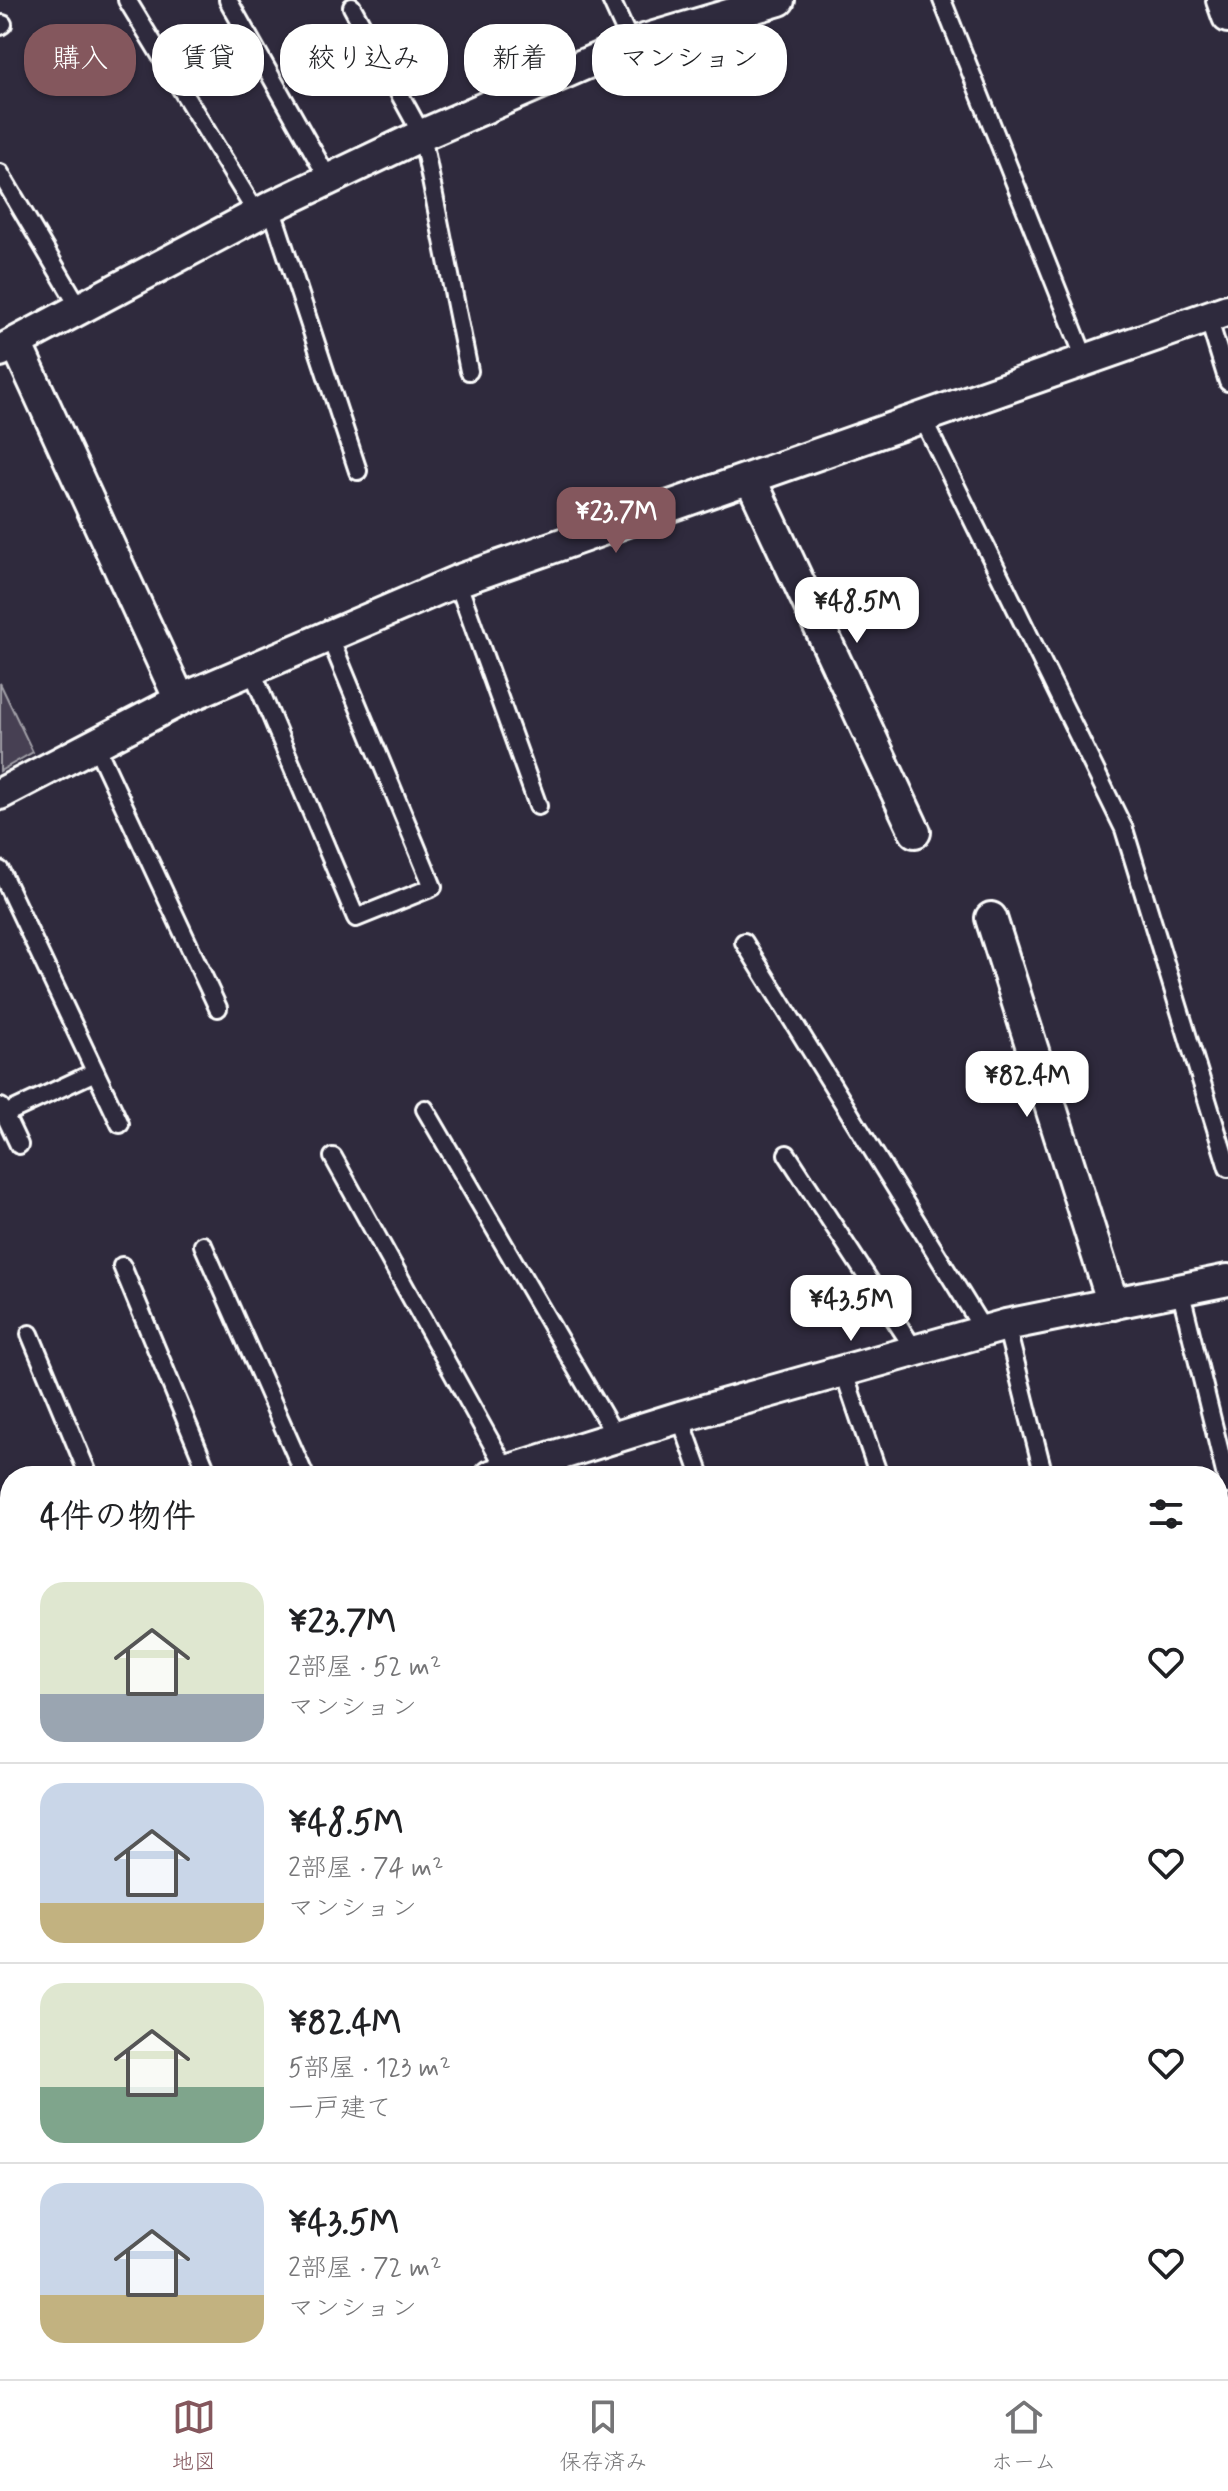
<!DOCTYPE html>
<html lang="ja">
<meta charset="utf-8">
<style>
body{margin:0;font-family:Mynerve,"Klee One",sans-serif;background:#f2f2f2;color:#202124;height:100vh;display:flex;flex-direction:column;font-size:30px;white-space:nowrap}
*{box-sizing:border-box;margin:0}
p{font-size:26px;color:#757577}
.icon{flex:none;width:44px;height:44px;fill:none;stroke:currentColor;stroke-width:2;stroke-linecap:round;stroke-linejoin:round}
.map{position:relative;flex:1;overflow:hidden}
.sheet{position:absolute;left:0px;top:1466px;width:1228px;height:914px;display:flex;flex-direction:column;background:#fff;border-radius:32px 32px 0 0;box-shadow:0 2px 6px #0004}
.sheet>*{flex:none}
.top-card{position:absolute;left:24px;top:24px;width:800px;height:72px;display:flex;gap:16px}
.price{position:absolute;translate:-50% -68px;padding:0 18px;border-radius:16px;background:#fff;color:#222;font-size:26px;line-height:52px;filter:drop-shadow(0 2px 4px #0008)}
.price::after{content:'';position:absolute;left:50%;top:48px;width:24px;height:18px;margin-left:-12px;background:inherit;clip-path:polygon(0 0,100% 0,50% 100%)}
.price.on{background:#84575d;color:#fff}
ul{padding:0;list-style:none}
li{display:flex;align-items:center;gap:24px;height:200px;padding:0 40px}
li+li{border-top:2px solid #e0e0e0}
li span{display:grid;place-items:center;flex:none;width:224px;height:160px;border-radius:24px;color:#555}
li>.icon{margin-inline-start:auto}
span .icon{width:96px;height:96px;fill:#fffc;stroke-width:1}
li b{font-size:34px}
h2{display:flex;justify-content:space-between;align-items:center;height:96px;padding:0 40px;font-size:34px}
.tag{padding:0 28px;border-radius:32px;background:#fff;box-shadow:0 2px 6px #0004;font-size:28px;line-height:72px}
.tag.on{background:#84575d;color:#fff}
.menu{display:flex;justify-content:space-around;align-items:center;height:112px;border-top:2px solid #e0e0e0;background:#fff;font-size:22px;color:#757577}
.menu a{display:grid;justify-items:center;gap:4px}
.menu .on{color:#84575d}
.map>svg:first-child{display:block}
.green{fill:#464152;stroke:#a2a0a8;stroke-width:2}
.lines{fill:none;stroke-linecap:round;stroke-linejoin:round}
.service-casing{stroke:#fff;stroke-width:22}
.minor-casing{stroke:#fff;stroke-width:36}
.service{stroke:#2f2a3d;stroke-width:16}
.minor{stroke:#2f2a3d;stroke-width:30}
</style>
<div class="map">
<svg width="1228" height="2379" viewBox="0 0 1228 2379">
<rect width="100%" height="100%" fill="#2f2a3d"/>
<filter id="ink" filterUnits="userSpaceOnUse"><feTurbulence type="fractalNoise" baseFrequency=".0125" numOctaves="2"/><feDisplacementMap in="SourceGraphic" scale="16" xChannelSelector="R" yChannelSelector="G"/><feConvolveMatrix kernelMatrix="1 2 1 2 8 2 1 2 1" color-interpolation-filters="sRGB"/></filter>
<g filter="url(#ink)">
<g class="green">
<path d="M0,683l33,69 -33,19z"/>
<path d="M1016,2370h190l22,5v4h-216z"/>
</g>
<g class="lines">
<defs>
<g id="service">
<path d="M127,0l130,214"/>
<path d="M228,0l100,178"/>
<path d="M611,0l20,44"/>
<path d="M942,0l143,359"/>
<path d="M352,7l70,128 47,236"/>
<path d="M0,26l3,-2"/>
<path d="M0,173l79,134"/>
<path d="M271,207l87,264"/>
<path d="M1208,317l20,65"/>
<path d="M922,417l202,412 104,339"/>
<path d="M457,581l81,225"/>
<path d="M252,671l104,247 77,-31 -103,-249"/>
<path d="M96,746l122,262"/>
<path d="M0,870l120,254"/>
<path d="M744,942l240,389"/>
<path d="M1,1107l18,38"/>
<path d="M425,1109l191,328"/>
<path d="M5,1114l90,-42"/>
<path d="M787,1154l129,198"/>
<path d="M333,1157l174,314"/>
<path d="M203,1245l102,231"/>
<path d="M122,1266l87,210"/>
<path d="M1180,1289l48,196"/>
<path d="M1006,1325l38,151"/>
<path d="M30,1334l59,142"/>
<path d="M844,1373l35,103"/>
<path d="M680,1417l21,59"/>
<path d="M1218,2286l10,89"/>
</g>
<g id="minor">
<path d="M1222,0l6,17"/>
<path d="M16,343l164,357"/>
<path d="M0,351l271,-144 151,-72 209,-91 148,-44"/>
<path d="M751,480l164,352"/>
<path d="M0,794l180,-94 277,-119 771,-271"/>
<path d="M991,918l122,386"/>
<path d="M491,1476l189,-59 326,-92 222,-45"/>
<path d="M0,1628l10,-2"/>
<path d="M1218,1819l10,-1"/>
<path d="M0,1856l10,-1"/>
<path d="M0,2041l10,-2"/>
<path d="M863,2370l2,9"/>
<path d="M1126,2370l50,9"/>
<path d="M993,2379l33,-9"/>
</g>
</defs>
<use href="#service" class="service-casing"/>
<use href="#minor" class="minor-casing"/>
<use href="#service" class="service"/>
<use href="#minor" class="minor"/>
</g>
</g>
</svg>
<b class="price on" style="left:616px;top:555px">¥23.7M</b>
<b class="price" style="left:857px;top:645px">¥48.5M</b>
<b class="price" style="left:1027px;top:1119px">¥82.4M</b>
<b class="price" style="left:851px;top:1343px">¥43.5M</b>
<div class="top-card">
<a class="tag on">購入</a>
<a class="tag">賃貸</a>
<a class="tag">絞り込み</a>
<a class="tag">新着</a>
<a class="tag">マンション</a>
</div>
<section class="sheet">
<h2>4件の物件<svg class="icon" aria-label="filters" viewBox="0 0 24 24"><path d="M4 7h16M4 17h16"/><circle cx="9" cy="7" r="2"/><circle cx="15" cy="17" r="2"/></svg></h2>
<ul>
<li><span style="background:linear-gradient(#dfe7d0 70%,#9aa5b1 0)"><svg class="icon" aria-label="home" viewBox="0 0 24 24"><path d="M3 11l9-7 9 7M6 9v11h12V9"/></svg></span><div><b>¥23.7M</b><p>2部屋 · 52 m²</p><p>マンション</p></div><svg class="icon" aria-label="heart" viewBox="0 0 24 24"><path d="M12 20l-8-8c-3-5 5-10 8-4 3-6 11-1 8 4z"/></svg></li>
<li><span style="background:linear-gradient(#c9d6e8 75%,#c2b280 0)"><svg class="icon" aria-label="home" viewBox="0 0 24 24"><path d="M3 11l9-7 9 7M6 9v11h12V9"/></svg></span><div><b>¥48.5M</b><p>2部屋 · 74 m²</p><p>マンション</p></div><svg class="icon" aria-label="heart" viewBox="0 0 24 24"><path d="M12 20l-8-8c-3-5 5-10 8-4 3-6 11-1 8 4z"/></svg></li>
<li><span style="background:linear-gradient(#dfe7d0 65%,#7fa58c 0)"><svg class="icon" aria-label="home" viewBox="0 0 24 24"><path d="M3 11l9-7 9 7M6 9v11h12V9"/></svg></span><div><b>¥82.4M</b><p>5部屋 · 123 m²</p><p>一戸建て</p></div><svg class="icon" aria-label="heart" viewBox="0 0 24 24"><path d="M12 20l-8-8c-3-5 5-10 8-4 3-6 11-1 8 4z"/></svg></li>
<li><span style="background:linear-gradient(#c9d6e8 70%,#c2b280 0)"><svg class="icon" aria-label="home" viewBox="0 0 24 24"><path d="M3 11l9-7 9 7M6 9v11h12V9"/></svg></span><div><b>¥43.5M</b><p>2部屋 · 72 m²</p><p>マンション</p></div><svg class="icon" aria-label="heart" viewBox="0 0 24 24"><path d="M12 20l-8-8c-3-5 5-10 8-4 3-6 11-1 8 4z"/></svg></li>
</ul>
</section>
</div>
<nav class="menu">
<a class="on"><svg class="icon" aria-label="map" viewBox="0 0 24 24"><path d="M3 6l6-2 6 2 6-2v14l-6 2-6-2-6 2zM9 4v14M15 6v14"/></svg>地図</a>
<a><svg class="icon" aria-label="saved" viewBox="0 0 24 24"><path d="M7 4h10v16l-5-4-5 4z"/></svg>保存済み</a>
<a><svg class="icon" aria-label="home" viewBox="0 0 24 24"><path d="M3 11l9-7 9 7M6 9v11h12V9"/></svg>ホーム</a>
</nav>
